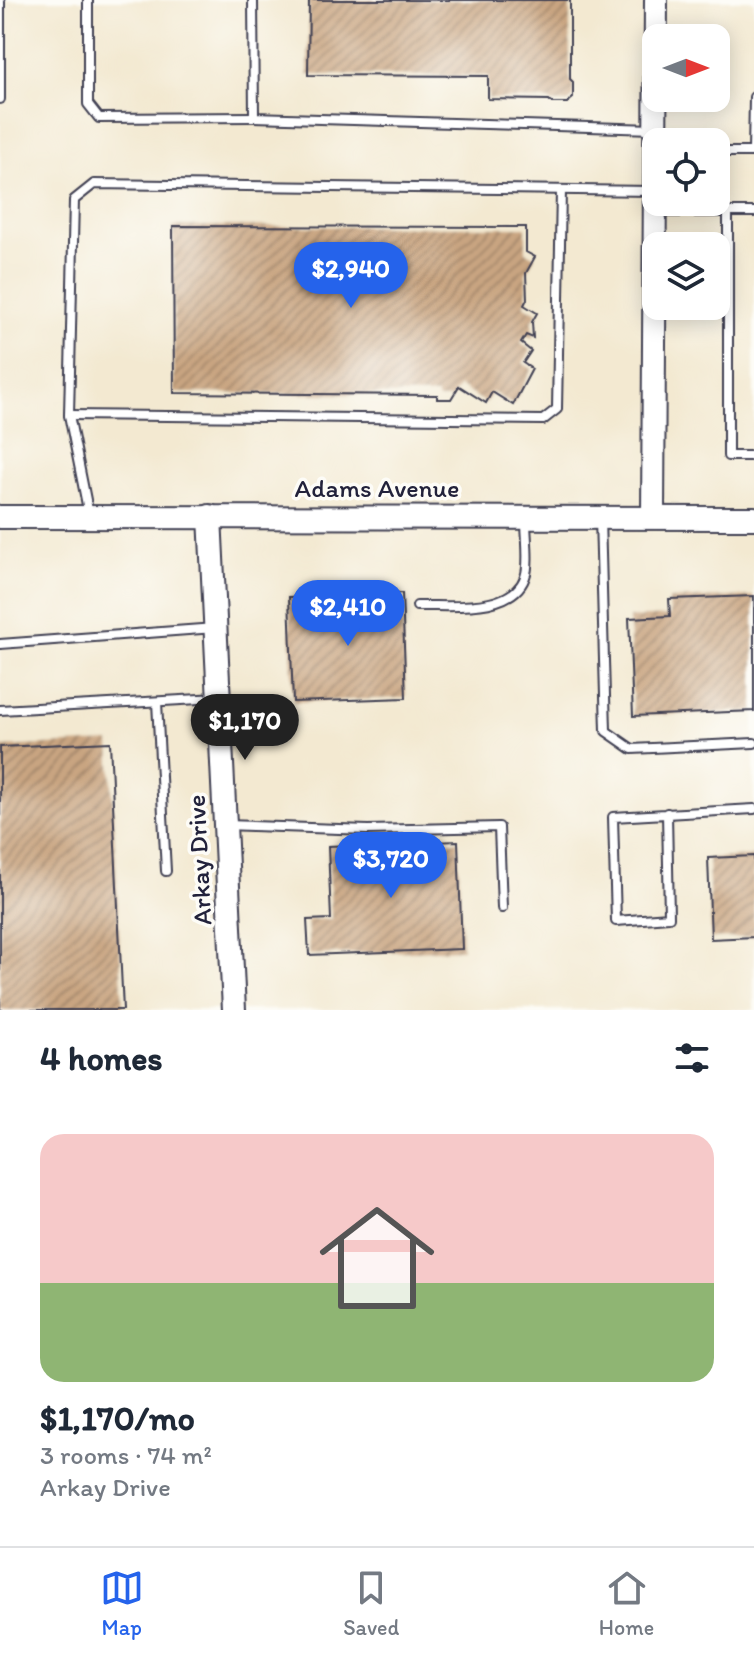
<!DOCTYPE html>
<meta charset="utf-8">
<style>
body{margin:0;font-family:Itim,sans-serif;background:#f6f6f7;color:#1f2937;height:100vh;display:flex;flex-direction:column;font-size:30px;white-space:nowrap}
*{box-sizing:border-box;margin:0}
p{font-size:26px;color:#747a83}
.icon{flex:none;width:44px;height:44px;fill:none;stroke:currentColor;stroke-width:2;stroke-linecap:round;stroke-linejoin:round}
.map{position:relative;height:1010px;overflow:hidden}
.side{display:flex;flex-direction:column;background:#fff;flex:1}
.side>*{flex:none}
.needle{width:52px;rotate:90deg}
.controls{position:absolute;left:642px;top:24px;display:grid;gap:16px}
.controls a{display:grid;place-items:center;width:88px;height:88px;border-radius:16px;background:#fff;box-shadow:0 4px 20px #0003;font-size:40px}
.price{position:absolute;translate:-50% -68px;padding:0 18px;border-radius:28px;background:#2563eb;color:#fff;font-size:26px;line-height:52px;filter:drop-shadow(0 2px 4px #0008)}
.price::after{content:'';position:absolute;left:50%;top:48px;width:24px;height:18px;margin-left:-12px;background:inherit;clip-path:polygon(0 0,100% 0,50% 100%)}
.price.active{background:#222;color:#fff}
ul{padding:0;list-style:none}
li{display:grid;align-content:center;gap:16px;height:424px;padding:0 40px}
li+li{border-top:2px solid #e0e1e3}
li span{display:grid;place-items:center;height:248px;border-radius:24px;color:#555}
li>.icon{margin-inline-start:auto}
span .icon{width:144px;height:144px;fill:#fffc;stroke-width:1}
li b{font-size:34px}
h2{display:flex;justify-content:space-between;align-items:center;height:96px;padding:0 40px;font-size:34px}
.dock{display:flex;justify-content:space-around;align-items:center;height:112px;border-top:2px solid #e0e1e3;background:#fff;font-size:22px;color:#747a83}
.dock a{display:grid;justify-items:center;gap:4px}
.dock .active{color:#2563eb}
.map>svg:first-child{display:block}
.building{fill:url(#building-hatch)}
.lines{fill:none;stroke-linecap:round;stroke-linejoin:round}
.lane-casing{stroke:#414052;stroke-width:12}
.secondary-casing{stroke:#414052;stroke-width:26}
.lane{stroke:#fff;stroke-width:8}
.secondary{stroke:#fff;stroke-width:22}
.labels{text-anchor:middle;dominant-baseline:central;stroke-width:7;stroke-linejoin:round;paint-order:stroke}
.street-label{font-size:26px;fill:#22223b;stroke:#fdfcf7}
</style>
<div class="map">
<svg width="754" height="1010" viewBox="0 0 754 1010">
<defs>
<pattern id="building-hatch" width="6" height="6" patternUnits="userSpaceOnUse" patternTransform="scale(2)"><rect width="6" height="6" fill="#c9a581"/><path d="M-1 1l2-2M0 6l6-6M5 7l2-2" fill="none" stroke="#a3866b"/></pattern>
</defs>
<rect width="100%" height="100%" fill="#fdfcf7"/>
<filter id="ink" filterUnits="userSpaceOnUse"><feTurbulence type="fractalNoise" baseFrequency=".0125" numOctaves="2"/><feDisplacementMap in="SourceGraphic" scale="16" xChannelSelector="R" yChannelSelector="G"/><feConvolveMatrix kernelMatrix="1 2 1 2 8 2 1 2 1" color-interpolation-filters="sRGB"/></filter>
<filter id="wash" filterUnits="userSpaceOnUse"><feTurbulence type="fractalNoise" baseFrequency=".006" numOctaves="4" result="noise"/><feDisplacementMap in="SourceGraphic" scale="32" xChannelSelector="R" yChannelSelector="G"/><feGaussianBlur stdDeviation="1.8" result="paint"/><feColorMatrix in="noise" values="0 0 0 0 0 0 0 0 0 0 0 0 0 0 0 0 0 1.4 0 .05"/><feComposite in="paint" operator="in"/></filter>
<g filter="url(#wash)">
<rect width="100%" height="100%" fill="#f3e9d1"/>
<g id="blocks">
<g class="building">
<path d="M309,0h261v79l3,3v16l-6,5h-15l-3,-3 -61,-1v-23l-180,-1z"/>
<path d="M173,226l353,1v25l9,5 -9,16 1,26 -3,6 13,8 -5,9 1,16 -7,-3 -5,8 10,8 -8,12 9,6 -19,36 -21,-13 -6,11 -27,-17 -8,13h-14v-4l-263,-2z"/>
<path d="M402,593l4,105 -113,4 -4,-105z"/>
<path d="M754,596v115l-121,5 -4,-98 41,-2 -1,-17z"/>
<path d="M110,742l13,268h-123v-263z"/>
<path d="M458,841l4,108 -153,6 -2,-35 24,-1 -3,-73z"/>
<path d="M754,856v81l-43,2 -3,-81z"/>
</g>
</g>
</g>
<g filter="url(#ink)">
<use href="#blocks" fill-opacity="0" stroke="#414052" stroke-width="2"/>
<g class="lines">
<defs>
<g id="lane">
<path d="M88,0v104l11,14 155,-1"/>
<path d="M253,0l1,117 400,12"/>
<path d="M0,2v97"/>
<path d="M716,152h38"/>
<path d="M753,152l1,-55"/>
<path d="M655,212h99"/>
<path d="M728,212v244h26"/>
<path d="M69,415l474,5 14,-11 4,-219"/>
<path d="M89,515l-20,-100 5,-215 20,-16 560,7"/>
<path d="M600,518l6,213 26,18 122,-6"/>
<path d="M417,606c30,-1 95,8 108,-29 5,-12 1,-42 1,-56"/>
<path d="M0,644l215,-16"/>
<path d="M157,702l9,169"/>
<path d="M0,710l218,-12"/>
<path d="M667,813l2,104 -53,4 -3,-104 141,-8"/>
<path d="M226,825l142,5 131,-3 3,81"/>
</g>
<g id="secondary">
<path d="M210,516l24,494"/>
<path d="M0,517l754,1"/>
<path d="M653,517l3,-517"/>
</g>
</defs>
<use href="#lane" class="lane-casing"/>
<use href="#secondary" class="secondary-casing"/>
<use href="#lane" class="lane"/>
<use href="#secondary" class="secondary"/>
</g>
</g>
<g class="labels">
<g class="street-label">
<text x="377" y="488">Adams Avenue</text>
<text transform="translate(199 860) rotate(-93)">Arkay Drive</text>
</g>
</g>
</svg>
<div class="controls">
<a><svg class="needle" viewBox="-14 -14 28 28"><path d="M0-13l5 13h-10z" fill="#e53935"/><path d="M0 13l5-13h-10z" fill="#747a83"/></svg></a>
<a><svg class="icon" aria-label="locate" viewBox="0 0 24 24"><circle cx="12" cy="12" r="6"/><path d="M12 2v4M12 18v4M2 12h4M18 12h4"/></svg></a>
<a><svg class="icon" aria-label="layers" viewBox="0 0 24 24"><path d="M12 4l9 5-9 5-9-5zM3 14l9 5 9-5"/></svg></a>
</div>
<b class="price" style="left:351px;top:310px">$2,940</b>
<b class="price" style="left:348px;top:648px">$2,410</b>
<b class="price active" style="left:245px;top:762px">$1,170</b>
<b class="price" style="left:391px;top:900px">$3,720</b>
</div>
<section class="side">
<h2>4 homes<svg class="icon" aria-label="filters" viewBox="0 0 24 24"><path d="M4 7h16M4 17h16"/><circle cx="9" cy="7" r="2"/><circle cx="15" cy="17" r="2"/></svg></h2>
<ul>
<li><span style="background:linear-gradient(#f6c9c9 60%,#8fb573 0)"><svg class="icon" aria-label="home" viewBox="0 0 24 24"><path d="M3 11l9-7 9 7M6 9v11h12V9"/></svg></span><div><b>$1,170/mo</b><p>3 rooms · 74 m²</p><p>Arkay Drive</p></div></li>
</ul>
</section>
<nav class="dock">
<a class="active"><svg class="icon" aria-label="map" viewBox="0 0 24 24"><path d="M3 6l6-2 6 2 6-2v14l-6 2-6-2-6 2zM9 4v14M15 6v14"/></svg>Map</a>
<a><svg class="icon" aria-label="saved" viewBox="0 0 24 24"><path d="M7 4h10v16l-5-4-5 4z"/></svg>Saved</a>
<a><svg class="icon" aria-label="home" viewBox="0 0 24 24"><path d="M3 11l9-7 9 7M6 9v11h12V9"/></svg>Home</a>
</nav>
